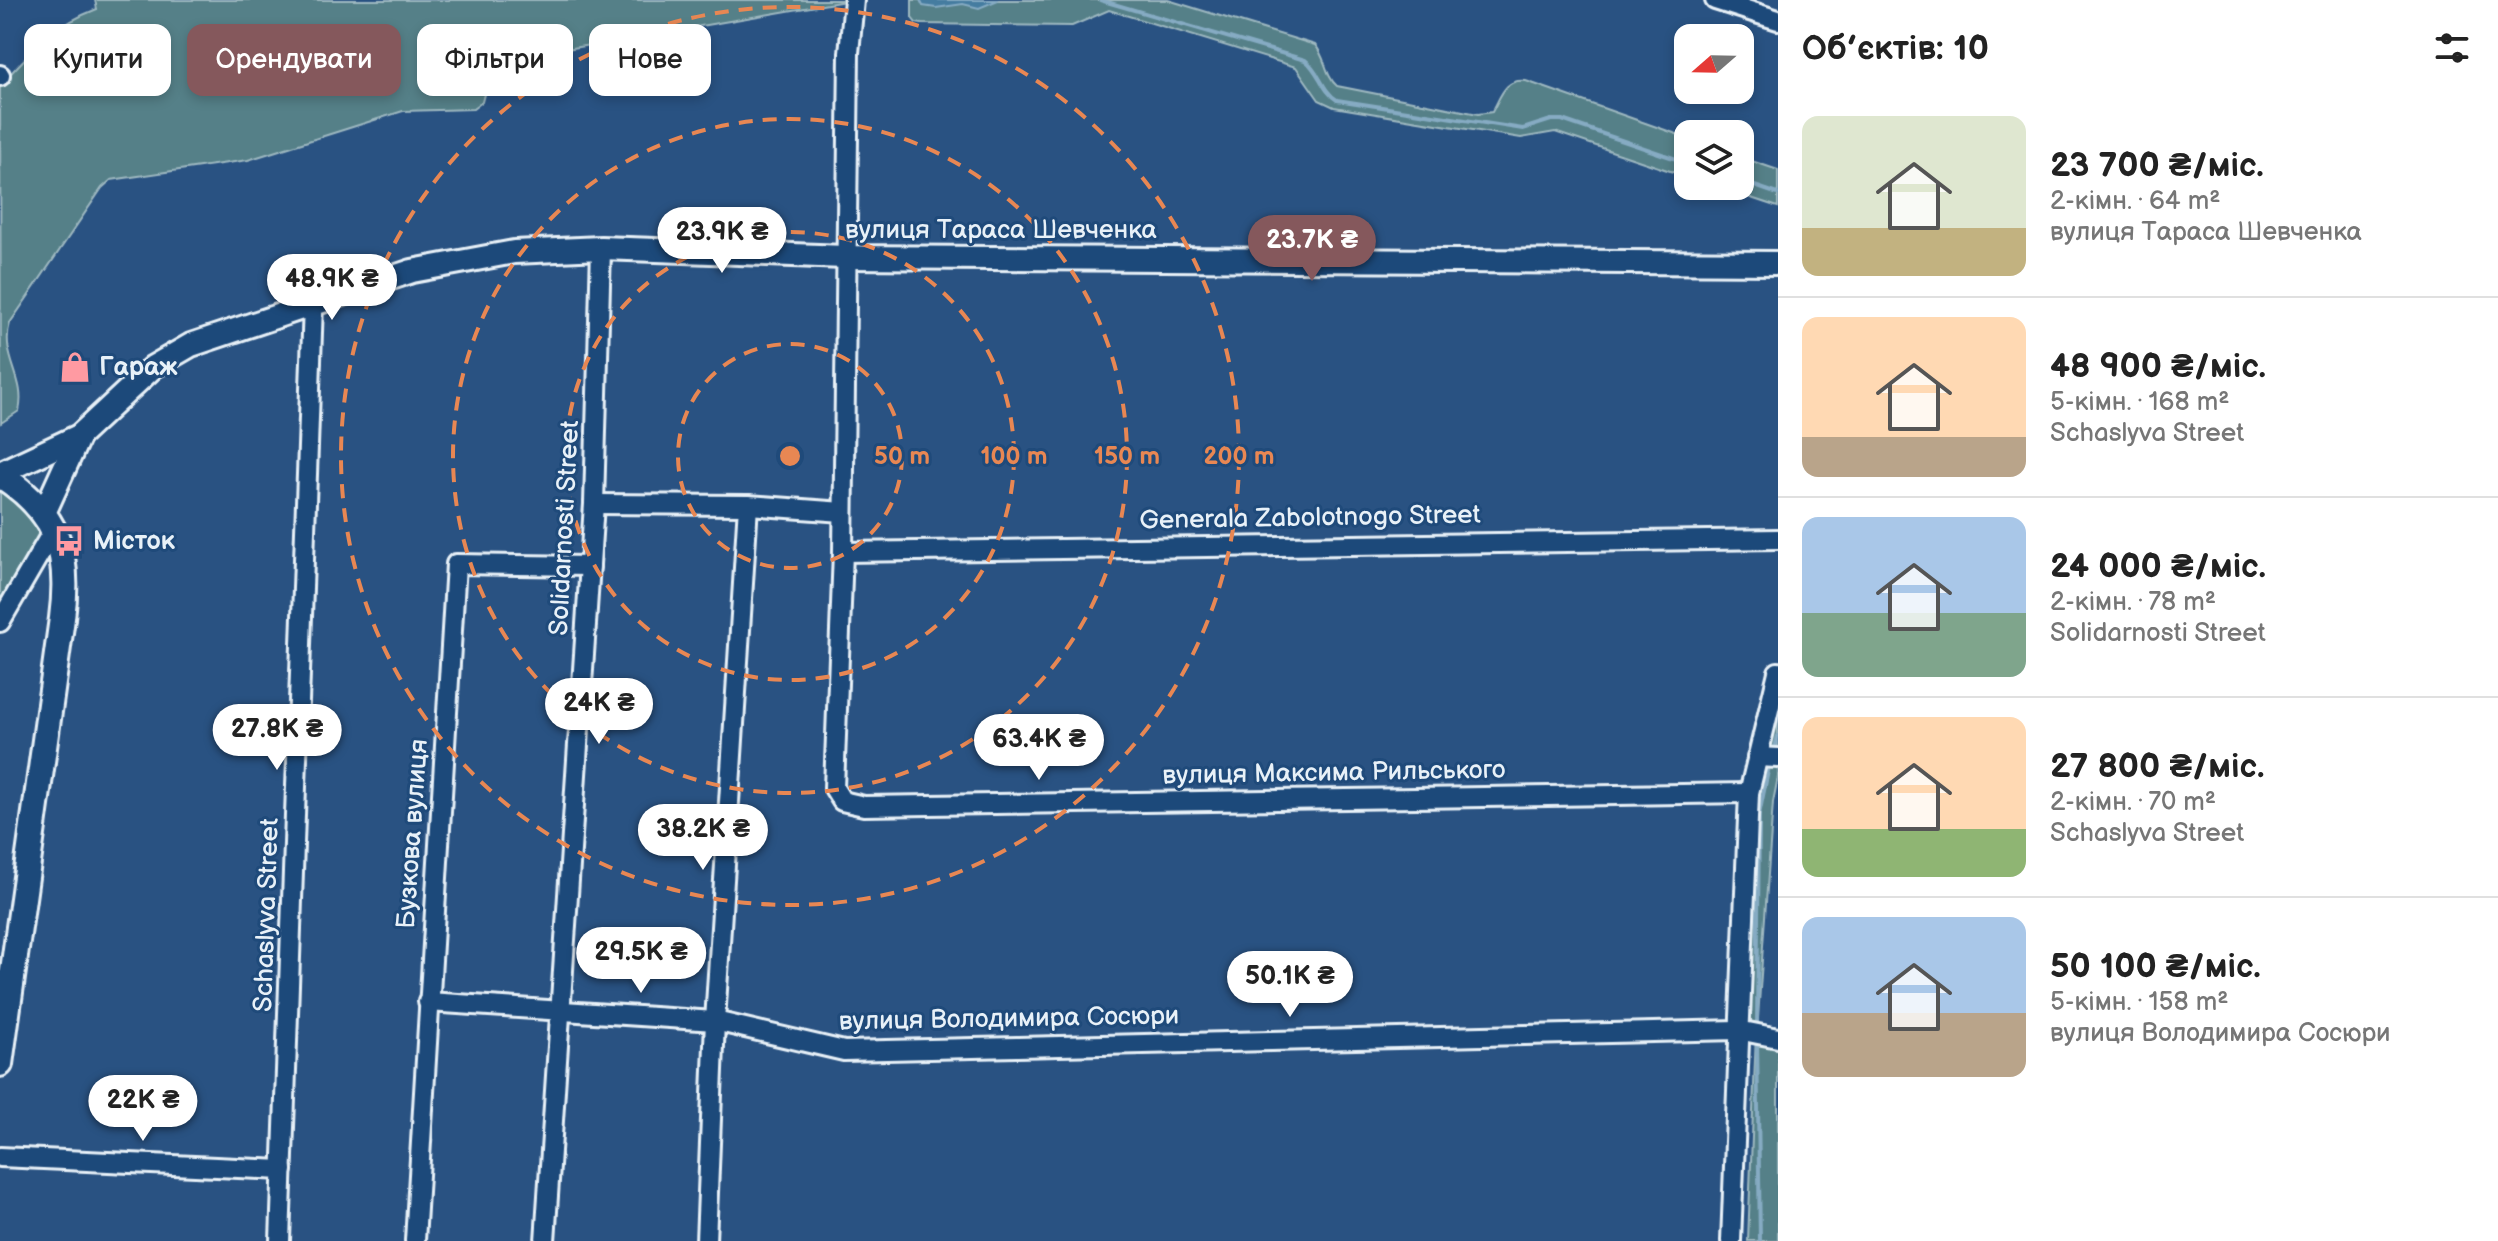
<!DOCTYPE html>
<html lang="uk">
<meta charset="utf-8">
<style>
body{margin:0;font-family:"Balsamiq Sans",sans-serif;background:#f2f2f2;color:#222;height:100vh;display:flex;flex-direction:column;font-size:30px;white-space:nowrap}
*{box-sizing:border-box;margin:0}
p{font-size:26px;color:#767676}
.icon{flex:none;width:44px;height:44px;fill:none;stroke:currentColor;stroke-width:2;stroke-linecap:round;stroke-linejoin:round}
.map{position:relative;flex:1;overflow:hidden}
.panel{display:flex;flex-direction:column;background:#fff;width:720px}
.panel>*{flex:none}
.guide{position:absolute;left:24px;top:24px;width:760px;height:72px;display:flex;gap:16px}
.needle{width:52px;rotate:250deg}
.buttons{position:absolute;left:1674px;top:24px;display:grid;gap:16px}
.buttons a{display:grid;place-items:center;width:80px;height:80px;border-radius:16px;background:#fff;box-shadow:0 4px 12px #0003;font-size:40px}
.price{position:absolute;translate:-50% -68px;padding:0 18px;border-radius:28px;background:#fff;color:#222;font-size:26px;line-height:52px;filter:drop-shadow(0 2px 4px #0008)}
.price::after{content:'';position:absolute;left:50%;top:48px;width:24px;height:18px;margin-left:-12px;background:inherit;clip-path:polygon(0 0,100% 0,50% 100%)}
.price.current{background:#85585c;color:#fff}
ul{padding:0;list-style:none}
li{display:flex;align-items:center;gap:24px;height:200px;padding:0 24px}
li+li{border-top:2px solid #e0e0e0}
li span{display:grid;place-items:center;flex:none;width:224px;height:160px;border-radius:16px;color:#555}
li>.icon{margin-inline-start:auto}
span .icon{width:96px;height:96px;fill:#fffc;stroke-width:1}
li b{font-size:34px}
h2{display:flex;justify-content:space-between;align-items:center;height:96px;padding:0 24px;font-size:34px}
.pill{padding:0 28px;border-radius:16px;background:#fff;box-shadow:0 4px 12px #0003;font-size:28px;line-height:72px}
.pill.current{background:#85585c;color:#fff}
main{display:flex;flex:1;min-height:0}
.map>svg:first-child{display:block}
.green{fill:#548088;stroke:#9eb8c0;stroke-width:2}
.water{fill:#457ca0;stroke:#86abc3;stroke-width:2}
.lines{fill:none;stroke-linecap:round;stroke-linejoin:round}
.stream{stroke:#86abc3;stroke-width:4}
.minor-casing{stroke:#e8f1f8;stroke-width:24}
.tertiary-casing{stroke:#e8f1f8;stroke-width:28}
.secondary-casing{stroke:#e8f1f8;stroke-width:30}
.minor{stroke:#1f4a7a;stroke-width:18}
.tertiary{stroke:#1f4a7a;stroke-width:22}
.secondary{stroke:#1f4a7a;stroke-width:24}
.ring{fill:none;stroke:#e88753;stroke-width:4;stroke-dasharray:14 10}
.labels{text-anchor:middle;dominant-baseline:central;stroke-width:6;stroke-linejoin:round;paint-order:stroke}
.street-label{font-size:26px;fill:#e8f1f8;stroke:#1f4a7a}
.poi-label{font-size:26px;font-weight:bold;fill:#e8f1f8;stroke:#1f4a7a;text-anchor:start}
.centre{fill:#e88753;stroke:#1f4a7a;stroke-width:4}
.ring-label{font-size:24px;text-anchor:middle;font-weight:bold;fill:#e88753;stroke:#1f4a7a;stroke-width:6;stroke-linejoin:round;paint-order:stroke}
</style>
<main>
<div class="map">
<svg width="1778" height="1241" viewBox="0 0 1778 1241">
<rect width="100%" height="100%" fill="#295282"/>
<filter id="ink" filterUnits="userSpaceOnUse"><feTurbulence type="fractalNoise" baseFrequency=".0125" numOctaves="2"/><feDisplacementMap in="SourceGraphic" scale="16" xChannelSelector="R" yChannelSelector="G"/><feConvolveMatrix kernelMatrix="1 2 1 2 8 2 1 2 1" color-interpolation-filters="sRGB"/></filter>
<g filter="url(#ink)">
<g class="green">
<path d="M95,0h756l-348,60 -12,7 -9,35 -9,7 -70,2 -155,49 -137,20 -9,8 -92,135c-10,34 17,56 9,88l-18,12 -1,-338c32,-34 52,-59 97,-76z"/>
<path d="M912,0h256l147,45c11,12 10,31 22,41l141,28 14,-2c9,-16 13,-34 34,-31l162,57v39l-133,-45 -34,6 -187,-31 -15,-7 -23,-33 -187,-57 -37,16 -150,-2 -6,-1 -4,-5z"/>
<path d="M1740,157l38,13v37l-63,-21h25z"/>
<path d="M0,475l54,54 -54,93z"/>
<path d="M1778,672v105l-5,25 -16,230 21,6v203h-30l8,-208 -18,-3 11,-237z"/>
</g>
<path class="water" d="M920,0h78l-19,8 -16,-4 -27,4 -13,-2z"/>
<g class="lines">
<g class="stream">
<path d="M1100,0l205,60c14,10 17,31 32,40l186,29 28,-9h11l126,43"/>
<path d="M1740,181l38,13"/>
<path d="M1774,752l4,-16"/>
<path d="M1757,1027l2,-212 10,-49"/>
<path d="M1757,1039l3,202"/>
</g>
<defs>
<g id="minor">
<path d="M854,0l-5,53 -6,499 -9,236 8,13 22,5 885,-13"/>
<path d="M1715,0l63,20"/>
<path d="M0,75v1"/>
<path d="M594,504l154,1 95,7"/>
<path d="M843,552l935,-13"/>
<path d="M0,622l54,-93"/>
<path d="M1757,757l21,1"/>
<path d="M428,1002l287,19 129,30 894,-21 40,8"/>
<path d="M0,1157l283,13"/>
<path d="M280,1241l33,-937"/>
<path d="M415,1241l41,-677 134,2"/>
<path d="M545,1241l49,-737 7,-256"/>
<path d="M706,1241l9,-220 33,-516"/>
<path d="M1731,1241l18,-448 29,-121"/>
</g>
<g id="tertiary">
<path d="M0,473l79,-37 74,-69 38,-22 221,-74 102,-19 87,-4 244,9 933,6"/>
<path d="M44,513l35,-77"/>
</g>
<path id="secondary" d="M0,475c57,37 71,76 62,143l-62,446"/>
</defs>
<use href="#minor" class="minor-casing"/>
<use href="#tertiary" class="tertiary-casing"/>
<use href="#secondary" class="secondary-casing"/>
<use href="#minor" class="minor"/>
<use href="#tertiary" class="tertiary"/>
<use href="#secondary" class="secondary"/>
</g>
</g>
<g class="ring">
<circle cx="790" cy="456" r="112"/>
<circle cx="790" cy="456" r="224"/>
<circle cx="790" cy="456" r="337"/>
<circle cx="790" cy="456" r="449"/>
</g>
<defs>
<symbol id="shop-bare" viewBox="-9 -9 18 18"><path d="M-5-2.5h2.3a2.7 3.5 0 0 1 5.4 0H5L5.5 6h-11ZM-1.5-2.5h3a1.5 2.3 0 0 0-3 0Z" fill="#ff9aa2" stroke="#1f4a7a" stroke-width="2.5" paint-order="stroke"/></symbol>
<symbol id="bus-bare" viewBox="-9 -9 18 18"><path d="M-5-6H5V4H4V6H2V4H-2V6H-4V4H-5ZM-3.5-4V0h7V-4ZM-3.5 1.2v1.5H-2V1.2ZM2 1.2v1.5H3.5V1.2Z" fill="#ff9aa2" stroke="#1f4a7a" stroke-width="2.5" paint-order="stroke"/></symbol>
</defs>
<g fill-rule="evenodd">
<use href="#shop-bare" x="53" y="345" width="44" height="44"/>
<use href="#bus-bare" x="47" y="519" width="44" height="44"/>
</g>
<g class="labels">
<g class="street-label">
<text x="1001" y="230">вулиця Тараса Шевченка</text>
<text transform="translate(1310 518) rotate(-1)">Generala Zabolotnogo Street</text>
<text transform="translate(565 528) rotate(-87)">Solidarnosti Street</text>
<text transform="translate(1334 773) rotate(-1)">вулиця Максима Рильського</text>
<text transform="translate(413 834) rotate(-86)">Бузкова вулиця</text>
<text transform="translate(267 915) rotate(-88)">Schaslyva Street</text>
<text transform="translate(1009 1019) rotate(-1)">вулиця Володимира Сосюри</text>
</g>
<g class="poi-label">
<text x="99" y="367">Гараж</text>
<text x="93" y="541">Місток</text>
</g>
</g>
<circle cx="790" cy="456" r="12" class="centre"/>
<g class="ring-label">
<text x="902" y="464">50 m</text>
<text x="1014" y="464">100 m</text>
<text x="1127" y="464">150 m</text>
<text x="1239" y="464">200 m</text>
</g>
</svg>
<div class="buttons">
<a><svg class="needle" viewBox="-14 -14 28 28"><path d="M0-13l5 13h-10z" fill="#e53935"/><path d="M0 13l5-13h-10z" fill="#767676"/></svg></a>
<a><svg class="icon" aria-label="layers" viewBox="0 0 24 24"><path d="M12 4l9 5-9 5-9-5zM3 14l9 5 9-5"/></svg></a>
</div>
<b class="price" style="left:722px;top:275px">23.9K ₴</b>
<b class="price current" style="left:1312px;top:283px">23.7K ₴</b>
<b class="price" style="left:332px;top:322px">48.9K ₴</b>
<b class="price" style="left:599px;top:746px">24K ₴</b>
<b class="price" style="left:277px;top:772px">27.8K ₴</b>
<b class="price" style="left:1039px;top:782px">63.4K ₴</b>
<b class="price" style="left:703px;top:872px">38.2K ₴</b>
<b class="price" style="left:641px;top:995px">29.5K ₴</b>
<b class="price" style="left:1290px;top:1019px">50.1K ₴</b>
<b class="price" style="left:143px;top:1143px">22K ₴</b>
<div class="guide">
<a class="pill">Купити</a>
<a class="pill current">Орендувати</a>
<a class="pill">Фільтри</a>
<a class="pill">Нове</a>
</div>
</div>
<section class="panel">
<h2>Об’єктів: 10<svg class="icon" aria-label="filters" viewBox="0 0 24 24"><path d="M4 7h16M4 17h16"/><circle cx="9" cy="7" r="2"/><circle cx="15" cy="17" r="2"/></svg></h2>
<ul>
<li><span style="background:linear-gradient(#dfe7d0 70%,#c2b280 0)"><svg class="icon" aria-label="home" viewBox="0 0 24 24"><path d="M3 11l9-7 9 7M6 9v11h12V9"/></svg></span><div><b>23 700 ₴/міс.</b><p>2-кімн. · 64 m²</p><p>вулиця Тараса Шевченка</p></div></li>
<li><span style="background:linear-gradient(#ffd9b3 75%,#b9a48a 0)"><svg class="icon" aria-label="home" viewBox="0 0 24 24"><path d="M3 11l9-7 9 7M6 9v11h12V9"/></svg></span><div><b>48 900 ₴/міс.</b><p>5-кімн. · 168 m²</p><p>Schaslyva Street</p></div></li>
<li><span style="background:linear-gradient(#a9c7e8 60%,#7fa58c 0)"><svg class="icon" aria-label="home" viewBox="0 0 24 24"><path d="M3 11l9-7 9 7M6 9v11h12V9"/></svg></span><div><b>24 000 ₴/міс.</b><p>2-кімн. · 78 m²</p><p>Solidarnosti Street</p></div></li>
<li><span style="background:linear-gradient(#ffd9b3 70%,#8fb573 0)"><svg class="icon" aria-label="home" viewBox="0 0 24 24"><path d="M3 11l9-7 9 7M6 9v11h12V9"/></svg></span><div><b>27 800 ₴/міс.</b><p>2-кімн. · 70 m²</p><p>Schaslyva Street</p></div></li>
<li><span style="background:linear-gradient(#a9c7e8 60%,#b9a48a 0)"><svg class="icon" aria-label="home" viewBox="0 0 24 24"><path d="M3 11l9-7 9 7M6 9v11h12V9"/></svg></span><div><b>50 100 ₴/міс.</b><p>5-кімн. · 158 m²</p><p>вулиця Володимира Сосюри</p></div></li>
</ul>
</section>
</main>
